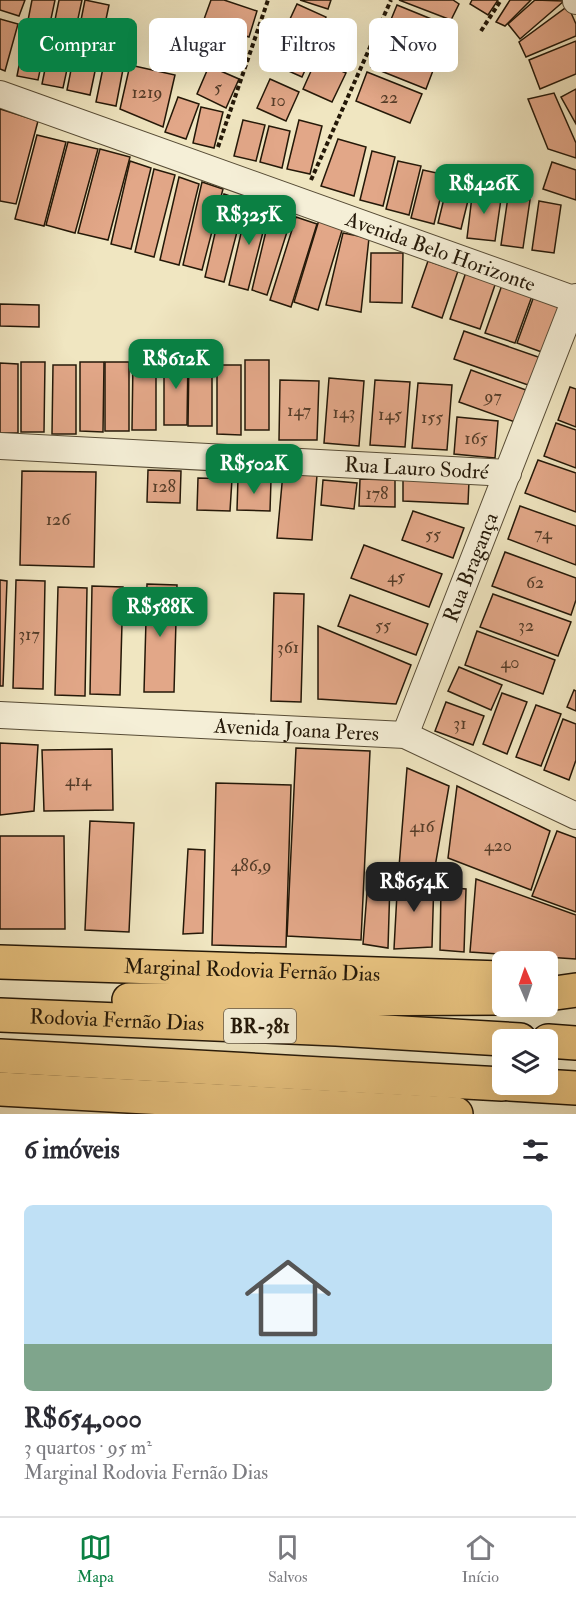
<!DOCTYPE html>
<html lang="pt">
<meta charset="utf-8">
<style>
body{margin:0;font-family:"IM FELL Double Pica",serif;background:#f2f2f3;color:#2b2b33;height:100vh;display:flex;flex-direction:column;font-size:22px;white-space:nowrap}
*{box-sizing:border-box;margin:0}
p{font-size:20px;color:#7c7c81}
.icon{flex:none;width:33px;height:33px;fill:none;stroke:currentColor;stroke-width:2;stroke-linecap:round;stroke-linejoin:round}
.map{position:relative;height:1114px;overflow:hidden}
.side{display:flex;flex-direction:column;background:#fff;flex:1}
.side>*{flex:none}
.top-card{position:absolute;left:18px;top:18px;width:540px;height:54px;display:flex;gap:12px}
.needle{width:39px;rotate:358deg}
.buttons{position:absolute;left:492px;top:951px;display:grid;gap:12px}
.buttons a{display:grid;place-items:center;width:66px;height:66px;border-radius:9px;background:#fff;box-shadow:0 6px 24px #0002;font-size:30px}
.price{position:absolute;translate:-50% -51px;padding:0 14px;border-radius:12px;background:#0b8043;color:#fff;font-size:20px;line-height:39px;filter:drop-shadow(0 2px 3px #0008)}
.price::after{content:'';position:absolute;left:50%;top:36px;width:18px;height:14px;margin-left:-9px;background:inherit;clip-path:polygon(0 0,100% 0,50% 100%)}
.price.selected{background:#222;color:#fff}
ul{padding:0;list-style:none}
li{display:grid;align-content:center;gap:12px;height:318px;padding:0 24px}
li+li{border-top:2px solid #e1e1e2}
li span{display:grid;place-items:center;height:186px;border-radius:9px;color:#555}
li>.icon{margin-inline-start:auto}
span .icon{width:108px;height:108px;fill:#fffc;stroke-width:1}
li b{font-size:26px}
h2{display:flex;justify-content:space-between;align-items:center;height:72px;padding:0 24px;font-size:26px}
.tag{padding:0 21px;border-radius:9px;background:#fff;box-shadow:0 6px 24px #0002;font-size:21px;line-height:54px}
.tag.selected{background:#0b8043;color:#fff}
.tabs{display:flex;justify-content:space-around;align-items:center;height:84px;border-top:2px solid #e1e1e2;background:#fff;font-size:16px;color:#7c7c81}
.tabs a{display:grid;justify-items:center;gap:3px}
.tabs .selected{color:#0b8043}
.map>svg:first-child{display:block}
.building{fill:#e2a788;stroke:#241808;stroke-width:1.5}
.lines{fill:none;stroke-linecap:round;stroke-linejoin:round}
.minor-casing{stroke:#574c36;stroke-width:28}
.major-casing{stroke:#241808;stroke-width:36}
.highway-casing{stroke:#241808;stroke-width:36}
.path{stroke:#241808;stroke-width:4;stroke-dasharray:4.5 3;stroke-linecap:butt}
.minor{stroke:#f5efd7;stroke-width:26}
.major{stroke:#e8c380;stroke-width:33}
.highway{stroke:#e8c380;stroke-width:33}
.labels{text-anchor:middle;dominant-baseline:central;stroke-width:5;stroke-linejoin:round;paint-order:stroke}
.number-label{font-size:18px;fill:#543c28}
.shield{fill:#f5efd7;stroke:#635846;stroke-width:1.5}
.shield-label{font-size:20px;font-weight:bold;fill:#241808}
.street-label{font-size:21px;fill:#241808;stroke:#f5efd7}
</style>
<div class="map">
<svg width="576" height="1114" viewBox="0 0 576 1114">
<rect width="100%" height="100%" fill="#f0e6c1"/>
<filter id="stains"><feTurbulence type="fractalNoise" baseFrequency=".00333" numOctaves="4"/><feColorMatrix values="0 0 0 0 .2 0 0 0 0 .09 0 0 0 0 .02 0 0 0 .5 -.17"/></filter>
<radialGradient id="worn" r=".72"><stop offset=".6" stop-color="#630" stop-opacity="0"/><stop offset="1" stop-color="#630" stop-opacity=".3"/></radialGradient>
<g class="building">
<path d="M0,0h25l-6,16 -19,-6z"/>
<path d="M32,0h23l-17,80 -21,-4z"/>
<path d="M59,0h23l-19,88 -21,-4z"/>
<path d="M85,0l24,5 -19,90 -23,-5z"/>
<path d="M211,0h13l33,11 -8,26 -46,-15z"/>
<path d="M300,0h31l-3,9z"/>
<path d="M399,0h54l6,4 -8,16z"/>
<path d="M472,0h26l-10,15 -18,-11z"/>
<path d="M510,0h21l-26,26 -9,-4z"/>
<path d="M535,0l29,1 -44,38 -12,-15z"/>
<path d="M297,4l29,13 -13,28 -29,-13z"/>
<path d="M397,5l54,22 -11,28 -55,-21z"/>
<path d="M568,6l8,18v12l-50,21 -7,-15z"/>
<path d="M0,19l18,5 -13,47 -5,-2z"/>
<path d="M199,29l45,16 -9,25 -45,-14z"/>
<path d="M285,35l30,13 -13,29 -29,-13z"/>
<path d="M383,38l54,22 -11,29 -55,-22z"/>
<path d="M109,39l19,4 -12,63 -20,-4z"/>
<path d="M576,41v33l-36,15 -11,-29z"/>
<path d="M316,60l30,13 -14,29 -29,-13z"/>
<path d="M130,65l45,10 -12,52 -43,-18z"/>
<path d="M209,66l30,13 -13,29 -29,-14z"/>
<path d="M367,72l55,22 -12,29 -54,-22z"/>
<path d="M270,79l29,13 -13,29 -29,-13z"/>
<path d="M576,89v35l-15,-27z"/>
<path d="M554,93l22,50v15l-28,-9 -20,-50z"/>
<path d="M178,97l21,7 -13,35 -21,-7z"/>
<path d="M201,107l22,5 -9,36 -21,-5z"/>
<path d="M0,109l38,12 -22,83 -16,-3z"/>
<path d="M243,120l22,5 -9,36 -22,-5z"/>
<path d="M299,120l23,6 -12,48 -23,-5z"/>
<path d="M269,126l21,5 -8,37 -22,-6z"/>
<path d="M37,135l29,7 -22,84 -29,-7z"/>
<path d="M338,139l28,8 -12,49 -33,-10z"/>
<path d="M68,142l30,7 -23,84 -29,-8z"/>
<path d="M100,149l30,8 -22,83 -30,-7z"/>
<path d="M372,151l23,6 -12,49 -23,-6z"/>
<path d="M130,161l21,7 -20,81 -20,-5z"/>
<path d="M398,161l23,5 -12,49 -23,-6z"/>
<path d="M552,162l24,8v30l-33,-11z"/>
<path d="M154,169l21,6 -21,82 -19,-5z"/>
<path d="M423,170l23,5 -12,49 -23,-6z"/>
<path d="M450,174l23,6 -12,49 -23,-6z"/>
<path d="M179,177l20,7 -20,81 -19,-5z"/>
<path d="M202,182l21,7 -21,81 -19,-5z"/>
<path d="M473,188l29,4 -7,49 -28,-3z"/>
<path d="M224,194l21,7 -21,81 -19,-5z"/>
<path d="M508,197l22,3 -7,48 -22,-3z"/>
<path d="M539,201l22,4 -7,48 -22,-3z"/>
<path d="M248,203l21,6 -21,81 -19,-5z"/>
<path d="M272,206l21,7 -26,82 -15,-5z"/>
<path d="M296,217l21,7 -26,83 -21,-7z"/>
<path d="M319,220l24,7 -25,83 -24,-8z"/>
<path d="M343,233l26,5 -8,74 -35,-7z"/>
<path d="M371,253h32l-1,50 -32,-1z"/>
<path d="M428,261l30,10 -16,47 -30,-11z"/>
<path d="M466,272l30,10 -16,47 -30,-10z"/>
<path d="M502,285l30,11 -17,47 -30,-10z"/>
<path d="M534,296l30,11 -17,47 -30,-11z"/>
<path d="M0,304l39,1v22l-39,-1z"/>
<path d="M464,331l77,27 -10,28 -77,-27z"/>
<path d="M164,355h24l-1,70h-23z"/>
<path d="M189,356h23v70h-24z"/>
<path d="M133,360h23v70h-24z"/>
<rect x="245" y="360" width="24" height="70"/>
<path d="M21,362h24l-1,70h-23z"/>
<path d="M80,362h24l-1,70 -23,-1z"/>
<rect x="105" y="362" width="24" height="69"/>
<path d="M0,363l18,1v69h-18z"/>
<path d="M53,365h23v69h-24z"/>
<path d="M217,365h24v70l-24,-1z"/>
<path d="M471,370l55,20 -11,32 -56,-20z"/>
<path d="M329,378l35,3 -5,65 -35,-3z"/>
<path d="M280,380l39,1 -2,59h-38z"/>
<path d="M375,380l35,2 -5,65 -35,-2z"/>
<path d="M418,383l34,2 -5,65 -35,-2z"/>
<path d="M570,387l6,2v38l-18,-7z"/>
<path d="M457,417l41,4 -3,37 -41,-4z"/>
<path d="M556,423l20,7v38l-32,-12z"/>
<path d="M538,460l38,13v39l-51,-19z"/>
<path d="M148,470l33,1 -1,32 -33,-1z"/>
<path d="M22,471l74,1 -2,95 -74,-2z"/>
<path d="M283,473l34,2 -5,65 -35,-2z"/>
<path d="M198,478l34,1 -2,32 -33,-1z"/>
<path d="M238,478l33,2 -1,31 -33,-1z"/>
<path d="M360,479l35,1v27l-36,-1z"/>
<path d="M403,479l66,2 -1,23 -65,-3z"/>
<path d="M323,480l34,3 -3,26 -33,-4z"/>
<path d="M520,506l56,20v39l-68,-26z"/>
<path d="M413,511l51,17 -11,30 -51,-18z"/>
<path d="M364,545l78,29 -13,33 -78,-29z"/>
<path d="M505,552l71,26v22l-5,15 -79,-29z"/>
<path d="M0,580l7,1 -4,105h-3z"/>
<path d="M16,580l29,1 -2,108 -30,-1z"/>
<path d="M147,584l30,1 -3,107h-30z"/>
<path d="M92,586l31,1 -3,108 -30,-1z"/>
<path d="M58,587l29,1 -2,108 -30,-1z"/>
<path d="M274,593l30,1 -3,108 -30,-1z"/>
<path d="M493,594l78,28 -13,34 -78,-29z"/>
<path d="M350,595l78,29 -12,31 -78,-29z"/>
<path d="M318,626l93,39 -15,39 -78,-5z"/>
<path d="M477,631l78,29 -12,34 -78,-29z"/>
<path d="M459,667l43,18 -11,25 -43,-19z"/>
<path d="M574,690l2,1v20l-9,-4z"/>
<path d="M502,693l25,9 -20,52 -24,-10z"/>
<path d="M446,702l38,14 -11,29 -38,-14z"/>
<path d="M536,705l25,9 -20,52 -25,-9z"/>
<path d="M563,719l13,5v36l-7,20 -25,-10z"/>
<path d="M0,743l38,2 -4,66 -34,4z"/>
<path d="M296,748l74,3 -9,189 -74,-4z"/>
<path d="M112,749l1,61 -69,1 -2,-61z"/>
<path d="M407,768l42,18 -14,81h-36z"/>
<path d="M216,783l75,2 -5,162 -74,-2z"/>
<path d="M457,786l93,45 -19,59 -83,-32z"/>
<path d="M90,821l44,2 -5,109 -44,-2z"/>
<path d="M557,831l19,7v74l-44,-16z"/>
<path d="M0,836h64l1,93h-65z"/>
<path d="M188,849l17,1 -2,83 -20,1z"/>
<path d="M398,875l36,3 -2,69 -38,2z"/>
<path d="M476,879l100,36v44l-106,-7z"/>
<path d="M368,880l22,2 -2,66 -25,-4z"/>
<path d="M441,887l25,2 -2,63 -24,-2z"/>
</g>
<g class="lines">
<defs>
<g id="minor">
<path d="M576,0v1"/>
<path id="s1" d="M0,94l576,206"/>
<path id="s2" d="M0,446l508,27"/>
<path id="s3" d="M0,715l405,20 171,81"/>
<path id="s4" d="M405,735l171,-438"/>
</g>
<g id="major">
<path id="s5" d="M0,962l502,16"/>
</g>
<g id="highway">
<path d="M548,994l28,-4"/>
<path d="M129,1000l373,-2"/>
<path id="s6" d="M0,1015l336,14 184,11"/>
<path d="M548,1041l28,2"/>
<path d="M0,1056l502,28"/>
<path d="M510,1084l66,4"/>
<path d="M0,1089l456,25"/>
</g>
</defs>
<use href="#minor" class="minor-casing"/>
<use href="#major" class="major-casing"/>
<use href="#highway" class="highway-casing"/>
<g class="path">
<path d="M481,31l20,-31"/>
<path d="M218,147l50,-147"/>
<path d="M311,180l80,-180"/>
</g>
<use href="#minor" class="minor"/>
<use href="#major" class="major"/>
<use href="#highway" class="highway"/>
</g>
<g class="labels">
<g class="number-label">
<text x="218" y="87">5</text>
<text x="147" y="92">1219</text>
<text x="389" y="97">22</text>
<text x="278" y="100">10</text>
<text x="493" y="396">97</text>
<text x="299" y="410">147</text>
<text x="344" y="412">143</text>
<text x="390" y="414">145</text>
<text x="432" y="417">155</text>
<text x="476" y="438">165</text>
<text x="164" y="486">128</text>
<text x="377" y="493">178</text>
<text x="58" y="519">126</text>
<text x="543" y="533">74</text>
<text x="433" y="534">55</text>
<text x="396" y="576">45</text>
<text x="535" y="582">62</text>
<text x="383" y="625">55</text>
<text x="526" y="625">32</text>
<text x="29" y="634">317</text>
<text x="288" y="647">361</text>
<text x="510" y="662">40</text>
<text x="460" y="723">31</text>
<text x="78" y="780">414</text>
<text x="422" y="826">416</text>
<text x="498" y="845">420</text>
<text x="251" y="865">486,9</text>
</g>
<rect class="shield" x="224" y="1009" width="72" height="34" rx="4.5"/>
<g class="shield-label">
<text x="260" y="1026">BR-381</text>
</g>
<g class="street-label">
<text stroke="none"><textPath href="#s1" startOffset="468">Avenida Belo Horizonte</textPath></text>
<text stroke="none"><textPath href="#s2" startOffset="417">Rua Lauro Sodré</textPath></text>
<text stroke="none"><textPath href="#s4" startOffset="180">Rua Bragança</textPath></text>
<text stroke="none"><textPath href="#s3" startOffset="297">Avenida Joana Peres</textPath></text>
<text stroke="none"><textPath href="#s5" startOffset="252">Marginal Rodovia Fernão Dias</textPath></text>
<text stroke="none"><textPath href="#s6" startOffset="117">Rodovia Fernão Dias</textPath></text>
</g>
</g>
<rect width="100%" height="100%" filter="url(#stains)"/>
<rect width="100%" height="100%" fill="url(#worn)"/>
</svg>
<div class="buttons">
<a><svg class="needle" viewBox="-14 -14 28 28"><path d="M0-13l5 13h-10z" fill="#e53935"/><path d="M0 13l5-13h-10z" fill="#7c7c81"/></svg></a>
<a><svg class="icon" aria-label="layers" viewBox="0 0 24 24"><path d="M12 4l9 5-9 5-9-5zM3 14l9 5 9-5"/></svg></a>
</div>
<b class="price" style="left:484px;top:215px">R$426K</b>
<b class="price" style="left:249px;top:246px">R$325K</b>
<b class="price" style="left:176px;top:390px">R$612K</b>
<b class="price" style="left:254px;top:495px">R$502K</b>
<b class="price" style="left:160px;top:638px">R$588K</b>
<b class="price selected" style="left:414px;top:913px">R$654K</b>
<div class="top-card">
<a class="tag selected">Comprar</a>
<a class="tag">Alugar</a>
<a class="tag">Filtros</a>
<a class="tag">Novo</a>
</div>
</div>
<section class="side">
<h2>6 imóveis<svg class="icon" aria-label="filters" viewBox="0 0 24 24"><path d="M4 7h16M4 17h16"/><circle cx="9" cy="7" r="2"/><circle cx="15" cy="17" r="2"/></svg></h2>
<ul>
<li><span style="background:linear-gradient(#bfe0f5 75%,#7fa58c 0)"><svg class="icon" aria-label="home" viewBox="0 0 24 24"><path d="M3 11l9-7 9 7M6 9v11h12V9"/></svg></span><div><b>R$654,000</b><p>3 quartos · 95 m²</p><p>Marginal Rodovia Fernão Dias</p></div></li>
</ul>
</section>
<nav class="tabs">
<a class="selected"><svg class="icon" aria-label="map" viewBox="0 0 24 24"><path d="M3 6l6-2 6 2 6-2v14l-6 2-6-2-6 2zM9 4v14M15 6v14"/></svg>Mapa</a>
<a><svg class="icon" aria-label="saved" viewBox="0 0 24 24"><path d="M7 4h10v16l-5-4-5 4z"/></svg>Salvos</a>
<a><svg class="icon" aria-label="home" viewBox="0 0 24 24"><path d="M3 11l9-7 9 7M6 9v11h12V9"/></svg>Início</a>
</nav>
